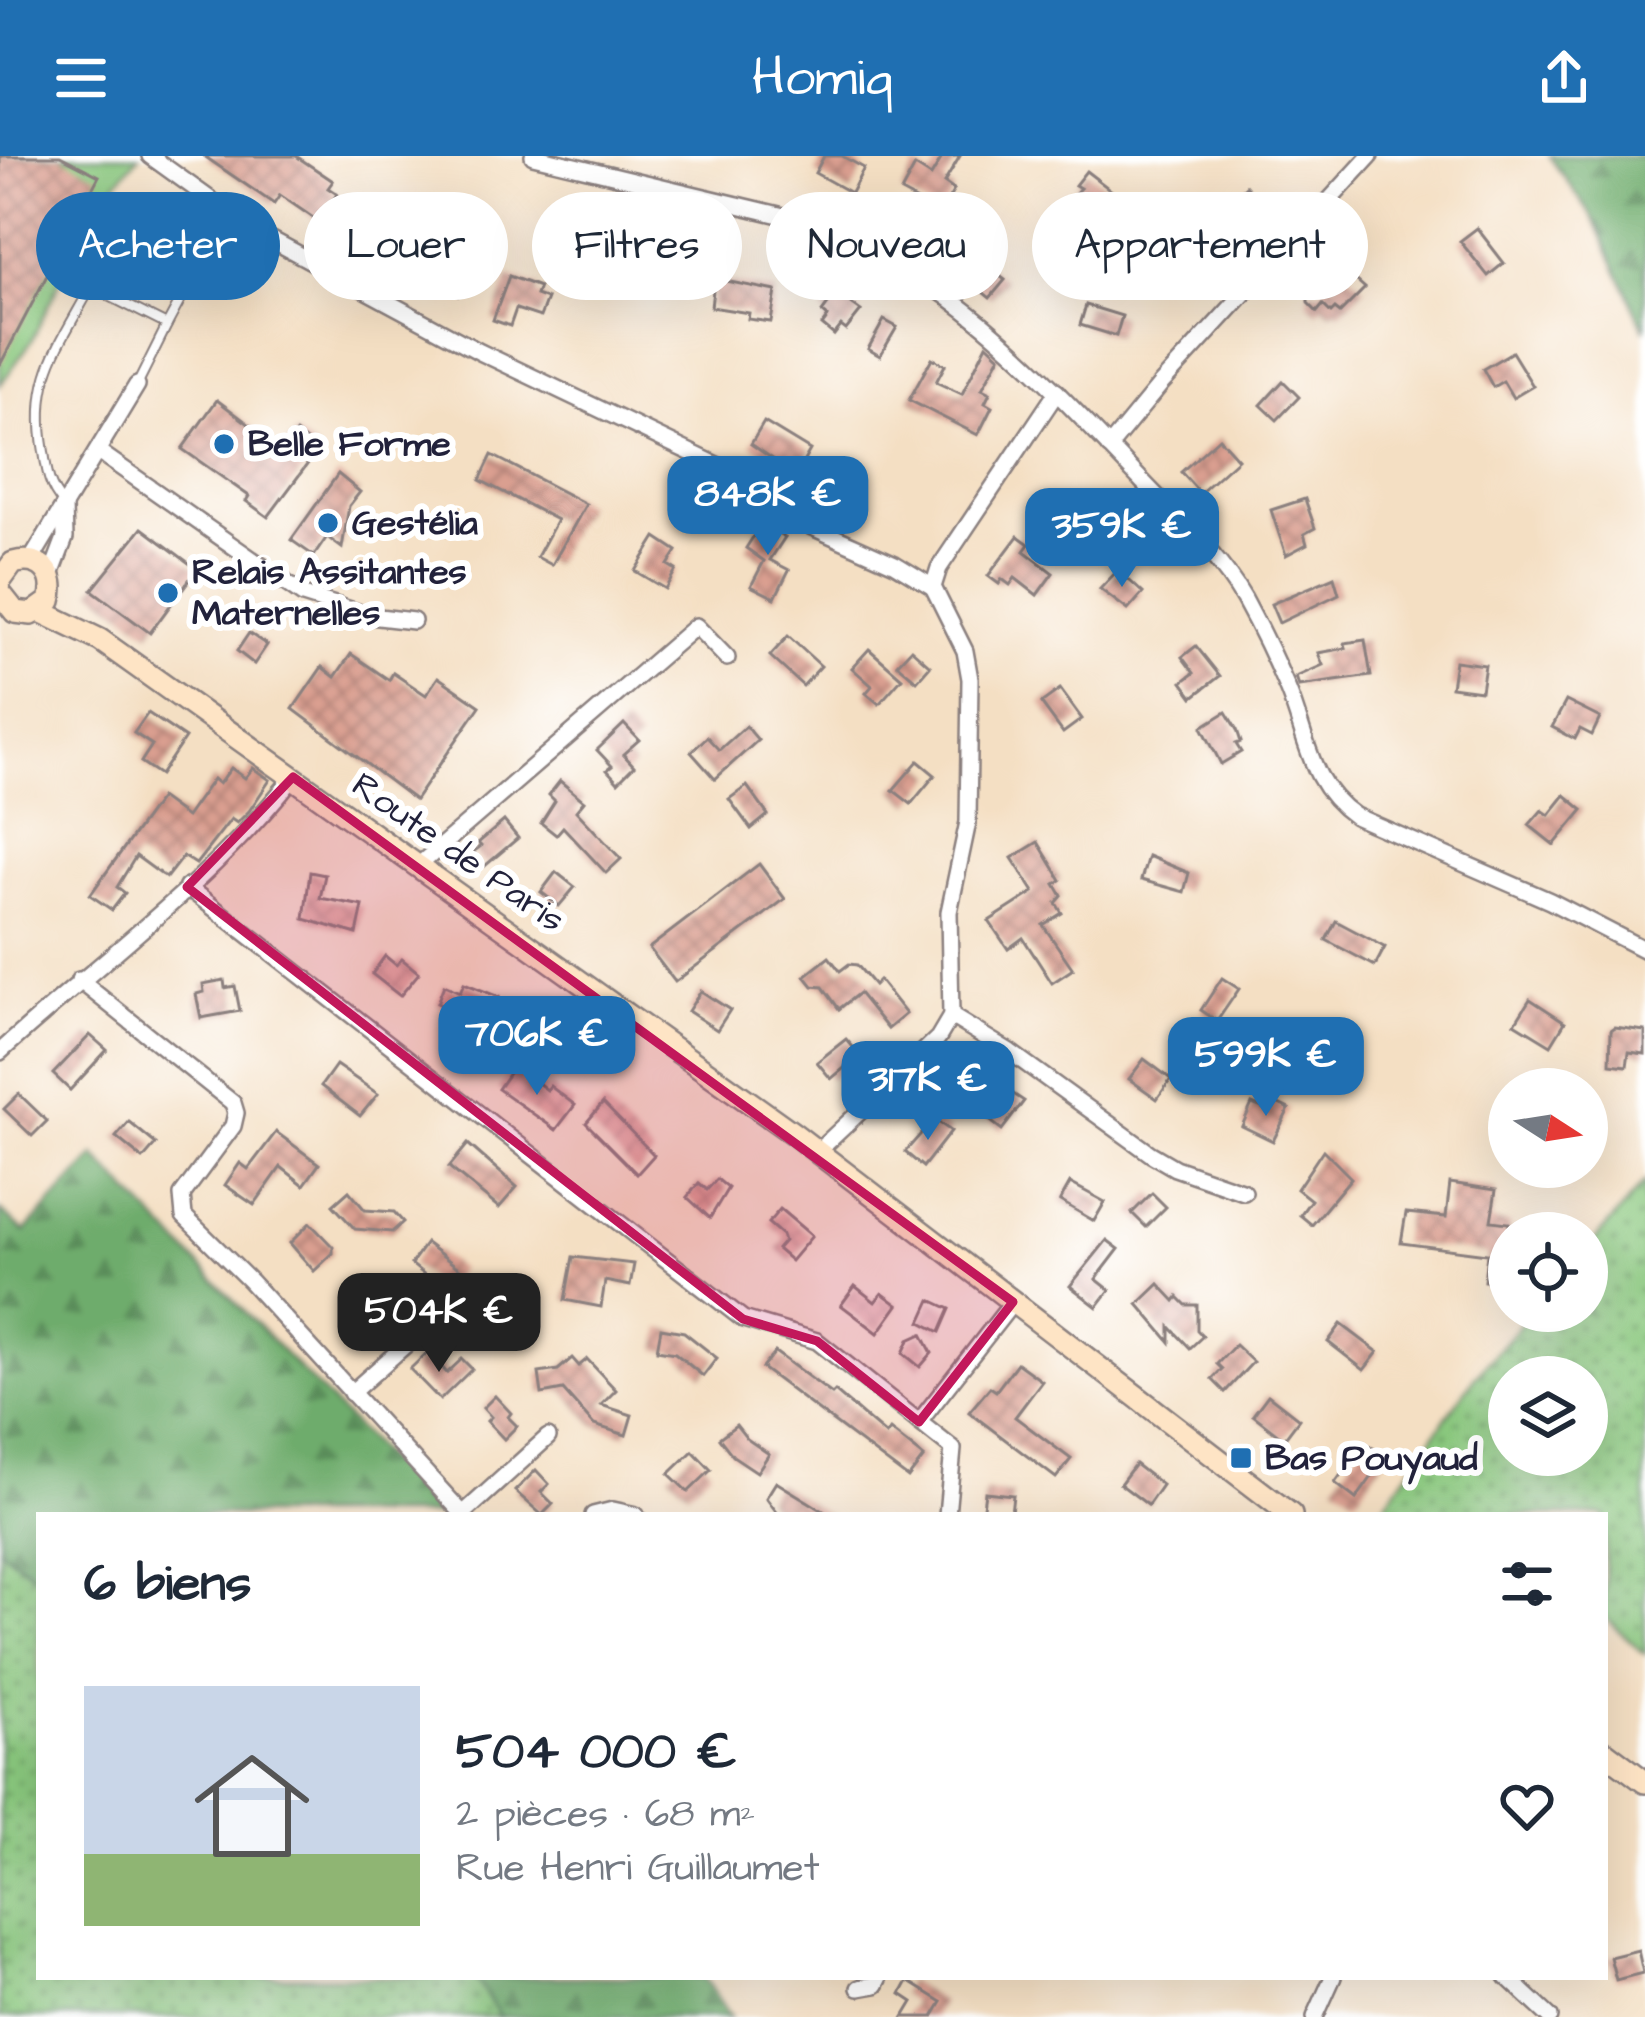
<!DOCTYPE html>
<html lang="fr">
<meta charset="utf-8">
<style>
body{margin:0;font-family:"Architects Daughter",sans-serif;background:#f6f6f7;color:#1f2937;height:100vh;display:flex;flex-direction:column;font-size:45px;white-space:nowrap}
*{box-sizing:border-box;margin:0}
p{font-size:39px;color:#747a83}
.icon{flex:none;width:66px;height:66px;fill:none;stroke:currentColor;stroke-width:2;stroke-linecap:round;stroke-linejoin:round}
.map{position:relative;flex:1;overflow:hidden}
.details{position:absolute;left:36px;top:1356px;width:1572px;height:468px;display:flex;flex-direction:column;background:#fff;border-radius:0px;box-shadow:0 12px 48px #0002}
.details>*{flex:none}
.banner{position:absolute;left:36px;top:36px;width:1575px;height:108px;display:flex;gap:24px}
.needle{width:78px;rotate:102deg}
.tools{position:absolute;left:1488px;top:912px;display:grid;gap:24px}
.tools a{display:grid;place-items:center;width:120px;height:120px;border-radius:50%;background:#fff;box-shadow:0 12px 48px #0002;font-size:60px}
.price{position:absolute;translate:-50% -102px;padding:0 27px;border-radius:24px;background:#1f6fb2;color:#fff;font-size:39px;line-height:78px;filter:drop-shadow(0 3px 6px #0008)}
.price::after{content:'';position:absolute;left:50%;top:72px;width:36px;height:27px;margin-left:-18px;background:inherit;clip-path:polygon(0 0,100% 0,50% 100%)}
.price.on{background:#222;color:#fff}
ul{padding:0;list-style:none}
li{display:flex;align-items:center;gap:36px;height:300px;padding:0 48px}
li span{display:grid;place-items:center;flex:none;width:336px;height:240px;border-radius:0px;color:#555}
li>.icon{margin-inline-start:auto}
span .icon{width:144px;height:144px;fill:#fffc;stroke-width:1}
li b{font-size:51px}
h2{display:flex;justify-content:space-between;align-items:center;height:144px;padding:0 48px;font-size:51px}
.chip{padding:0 42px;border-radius:54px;background:#fff;box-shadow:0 12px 48px #0002;font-size:42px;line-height:108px}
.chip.on{background:#1f6fb2;color:#fff}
header{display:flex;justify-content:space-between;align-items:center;height:156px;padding:0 48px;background:#1f6fb2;color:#fff;font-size:54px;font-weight:600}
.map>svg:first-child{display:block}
.grass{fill:url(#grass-dots);stroke:#56745c;stroke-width:3;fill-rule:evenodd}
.forest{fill:url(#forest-firs);stroke:#486754;stroke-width:3}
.green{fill:#89c77d;stroke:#56745c;stroke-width:3}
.building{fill:url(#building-cross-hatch)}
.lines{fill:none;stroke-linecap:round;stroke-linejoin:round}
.lane-casing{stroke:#8b807f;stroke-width:12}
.street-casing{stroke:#8b807f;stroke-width:20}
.secondary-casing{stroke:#8b807f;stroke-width:26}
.lane{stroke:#fff;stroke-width:8}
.street{stroke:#fff;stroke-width:15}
.secondary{stroke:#fee4c5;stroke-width:21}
.marked{fill:#c2185b;fill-opacity:0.2;stroke:#c2185b;stroke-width:9;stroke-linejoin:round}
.poi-dot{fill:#1f6fb2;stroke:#fff;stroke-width:4.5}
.labels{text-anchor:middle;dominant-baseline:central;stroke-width:12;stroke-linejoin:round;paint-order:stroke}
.poi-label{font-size:36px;font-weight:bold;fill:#22223b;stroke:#fff;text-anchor:start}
.street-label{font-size:36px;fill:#22223b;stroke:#fff}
</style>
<header><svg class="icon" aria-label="menu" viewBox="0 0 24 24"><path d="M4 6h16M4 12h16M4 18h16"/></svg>Homiq<svg class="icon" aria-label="share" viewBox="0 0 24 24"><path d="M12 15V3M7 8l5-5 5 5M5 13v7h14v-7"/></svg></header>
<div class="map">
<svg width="1645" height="1861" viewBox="0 0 1645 1861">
<defs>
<pattern id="grass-dots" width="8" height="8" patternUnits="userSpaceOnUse" patternTransform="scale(3)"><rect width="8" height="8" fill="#89c77d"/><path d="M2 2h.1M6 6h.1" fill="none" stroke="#70a168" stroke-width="1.8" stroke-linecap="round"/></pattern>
<pattern id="forest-firs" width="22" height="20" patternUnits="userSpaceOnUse" patternTransform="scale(3)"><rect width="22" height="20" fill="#6eac6c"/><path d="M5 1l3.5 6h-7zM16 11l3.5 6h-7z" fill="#5a8c5a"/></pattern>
<pattern id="building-cross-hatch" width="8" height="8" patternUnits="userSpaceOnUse" patternTransform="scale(3)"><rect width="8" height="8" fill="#da9f90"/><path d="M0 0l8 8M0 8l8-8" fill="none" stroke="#b08177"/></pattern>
</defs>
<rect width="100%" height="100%" fill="#fff"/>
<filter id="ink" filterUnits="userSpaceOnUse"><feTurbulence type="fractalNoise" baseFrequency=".00833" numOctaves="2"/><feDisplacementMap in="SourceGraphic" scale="24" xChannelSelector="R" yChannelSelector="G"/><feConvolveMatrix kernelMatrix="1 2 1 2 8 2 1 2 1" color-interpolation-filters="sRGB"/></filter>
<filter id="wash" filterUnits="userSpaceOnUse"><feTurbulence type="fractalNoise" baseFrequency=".004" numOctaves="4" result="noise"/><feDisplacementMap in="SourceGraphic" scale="48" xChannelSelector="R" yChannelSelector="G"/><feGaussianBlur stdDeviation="2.7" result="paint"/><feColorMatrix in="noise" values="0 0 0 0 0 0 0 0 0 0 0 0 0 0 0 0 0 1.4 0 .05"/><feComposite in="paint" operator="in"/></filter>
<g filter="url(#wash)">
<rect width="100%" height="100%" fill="#f4dfc3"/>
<g class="grass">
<path d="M1645,1026v472l-40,-37v-102h-228l98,-138 57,-66h55v-62zM1509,1221h78v78h-78z"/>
<path d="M0,1393l39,29v399h436l25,40h-500z"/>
</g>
<g class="forest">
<path d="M1549,0h96v175l-51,-112z"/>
<path d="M95,1000l345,359h-401v63l-39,-29v-339l25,22z"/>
<path d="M475,1821h229l26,40h-230z"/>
</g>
<path class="green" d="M0,0h139l-44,51 -64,135 -31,43z"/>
<g id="blocks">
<g class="building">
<path d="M0,0h60l39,20 -99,189z"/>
<path d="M204,0h92l37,25 -5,7 9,6 -11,16 75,41 -12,19 -109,-75 -6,9z"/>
<path d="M824,0h18l22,12 -13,25 -36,-20z"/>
<path d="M943,0h17l-16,27 10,7 -14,23 -39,-21 14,-26 16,10z"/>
<path d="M1086,15l26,20 -19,25 4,3 -11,14 6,3 -14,18 -16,-13 12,-16 -12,-9 13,-15 -4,-3 9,-10 -5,-3z"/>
<path d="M1246,30l21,23 -27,26 -16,-17 14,-14 -5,-5z"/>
<path d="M1477,72l27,35 -16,13 -28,-35z"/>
<path d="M463,77l15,16 -17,16 -14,-17z"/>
<path d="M971,97l34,27 -15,18 -33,-27z"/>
<path d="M618,98l15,13 2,-7 24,8 -9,24 -20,-7 -2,8 -21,-7z"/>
<path d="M424,105l32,1 17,19 -15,15 -8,-8v-8l-10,-3z"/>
<path d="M1347,116l18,16 -25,25 -5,-4 -4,4 -8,-8 -6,7 -9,-9v-12l11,1 11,-11 4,4z"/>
<path d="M719,117l6,8 51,10 -5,31 -23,-3 1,-6 -38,-6 2,-17 -5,-8z"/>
<path d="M509,120l30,11 -3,8 11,4 -7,18 -24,-8 -6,17 -17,-6z"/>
<path d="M836,137l25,18 -15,19 -5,-4 -7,9 -12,-10 6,-8 -6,-5z"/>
<path d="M1086,149l36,11 -6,20 -36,-11z"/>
<path d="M884,164l13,7 -17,29 -12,-7z"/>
<path d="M987,188l13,12 -18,33 8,4 -5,10 7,4 -14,28 -69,-35 23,-42 13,7 -9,17 26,12z"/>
<path d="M1512,196l21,34 -20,12 -10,-17 -10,6 -10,-18z"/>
<path d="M1283,225l16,16 -22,23 -16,-15z"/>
<path d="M217,244l66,50 13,-17 22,17 -50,67 -22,-16 3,-5 -67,-47z"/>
<path d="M764,266l46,28 -14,25 -45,-31z"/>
<path d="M1219,282l19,21 -38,34 -19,-21z"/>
<path d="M492,299l94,49 -34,61 -15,-8 20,-37 -77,-40z"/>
<path d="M338,318l22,18 -11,14 -7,42 -15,-11 -13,19 -23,-16z"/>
<path d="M1305,343l10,29 -11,6 3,10 -21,11 -15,-45z"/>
<path d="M766,361l18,13 -3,5 4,2 -15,23 19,10 -14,28 -24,-12 13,-25 -18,-13z"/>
<path d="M142,372l55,41 -47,64 -58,-43z"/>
<path d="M1018,380l11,8 -5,7 29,22 -16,22 -22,-17 -5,7 -8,-6 -3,5 -11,-8z"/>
<path d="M656,381l21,14 -9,14 8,5 -11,19 -30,-18z"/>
<path d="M1118,414l25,23 -15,17 -28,-21z"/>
<path d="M1334,421l5,17 -60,29 -8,-19z"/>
<path d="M249,477l18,12 -13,19 -17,-13z"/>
<path d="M788,480l33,30 -18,20 -33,-30z"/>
<path d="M1365,484l6,36 -72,10 -3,-9 27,-12 -5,-12 28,-5 -1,-5z"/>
<path d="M1196,490l24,30 -27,21 -11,-15 12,-9 -12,-16z"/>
<path d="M869,493l33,29 -23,26 -13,-11 6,-7 -20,-18z"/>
<path d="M911,493l19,17 -13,15 -20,-17z"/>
<path d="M351,498l38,26 4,-7 33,22 12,-18 42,29 -65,94 -122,-91 29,-42 13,10z"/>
<path d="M1455,505l30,4 -4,26 -30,-4z"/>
<path d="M1060,533l22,30 -19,14 -22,-30z"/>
<path d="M1566,545l34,17 -8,17 -12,-6 -5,10 -23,-12z"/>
<path d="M1226,556l11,18 4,12 -5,2 5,8 -20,12 -19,-37z"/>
<path d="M148,557l37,25 -25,37 -19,-13 11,-17 -18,-12z"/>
<path d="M624,568l15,16 -16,14 11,12 -16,16 -11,-12 5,-4 -15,-16z"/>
<path d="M746,570l12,14 -43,39 -24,-27 16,-15 12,13z"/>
<path d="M918,605l17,14 -24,29 -18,-14z"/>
<path d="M231,612l14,10 8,-10 17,12 -21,31 -12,12 -6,-4 -35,45 -13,-8 -17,22 -30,-22 -19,31 8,6 -13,17 -22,-15 70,-97 26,19 27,-38 6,5z"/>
<path d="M560,625l24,20 -8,10 45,48 -15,14 -43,-46 -7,8 -15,-12 14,-22 -6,-6z"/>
<path d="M747,630l21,29 -17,14 -22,-30z"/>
<path d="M1565,639l18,15 -29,35 -25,-20 13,-15 7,5z"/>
<path d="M504,665l14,17 -33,28 -12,-14 8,-6 -3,-3z"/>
<path d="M1038,686l23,38 -6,4 7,12 -6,7 6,10 -19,12 30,44 -21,14 -29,-45 -15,11 -19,-28 45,-29 -22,-34z"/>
<path d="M1148,700l41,17 -5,19 -43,-12z"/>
<path d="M759,708l26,35 -110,83 -26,-34z"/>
<path d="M310,716l15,3 -5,23 43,8 -6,28 -53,-15z"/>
<path d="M556,716l19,15 -16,19 -18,-14z"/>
<path d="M1336,765l49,26 -10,19 -49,-26z"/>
<path d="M385,800l11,9 6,-6 17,14 -19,23 -28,-22z"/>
<path d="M829,801l11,14 9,-7 8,1 17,20 5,-5 27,34 -18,15 -29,-36 -20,16 -16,-22 -10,-1 -8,-10z"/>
<path d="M1222,822l17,11 -22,32 -16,-11z"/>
<path d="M224,824l1,8 10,-2 5,25 -39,7 -5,-24 8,-2 -1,-8z"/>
<path d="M464,827l35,14 -9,22 -35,-14 -2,5 -16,-7 7,-18 16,7z"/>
<path d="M701,835l29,19 -13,20 -29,-19z"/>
<path d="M1530,843l35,23 -14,23 -36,-22z"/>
<path d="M591,852l26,19 -3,4 6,4 -17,24 -32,-23z"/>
<path d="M1615,871l30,4v23l-16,-2 -2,14 -17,-2 1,-34z"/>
<path d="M90,879l17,15 -37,40 -17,-16z"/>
<path d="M846,883l14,16 -29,24 -14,-17z"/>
<path d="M1144,903l27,20 -14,20 -28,-20z"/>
<path d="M336,909l42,29 -18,22 -39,-30z"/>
<path d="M515,909l32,25 3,-4 25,19 -19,25 -58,-41z"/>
<path d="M989,922l35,23 -22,29 -14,-11 5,-6 -19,-16z"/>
<path d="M19,938l28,27 -15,15 -28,-27z"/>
<path d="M1266,942l23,11 -16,32 -31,-15 10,-22 10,4z"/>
<path d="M603,947l51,52 -17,19 -51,-51z"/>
<path d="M934,963l17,12 -28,36 -18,-15z"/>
<path d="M129,966l27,22 -13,15 -27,-22z"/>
<path d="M276,976l43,32 -15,21 -23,-18 -27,38 -29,-20 15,-22 8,6z"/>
<path d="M468,988l49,43 -18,21 -50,-41z"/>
<path d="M1323,994l28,28 -39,47 -12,-10 11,-15 -14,-11z"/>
<path d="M717,1023l11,9 -18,30 -23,-21 12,-14 8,7z"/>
<path d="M1070,1027l35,19 -11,19 -34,-20z"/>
<path d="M1450,1027l46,7 -5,31 18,2v62l-25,-4 3,-27 -86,-11 5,-30 40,4z"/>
<path d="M349,1035l16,19 29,2 9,10 -11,10 -37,-3 -22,-24z"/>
<path d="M1152,1037l14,14 -20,20 -14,-14z"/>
<path d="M780,1053l32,27 -21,25 -14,-12 7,-8 -2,-6 -14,-12z"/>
<path d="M310,1067l23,24v6l-19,18 -24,-28z"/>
<path d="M1107,1084l12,9 -23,30 14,11 -13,17 -27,-21z"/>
<path d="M426,1087l34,26 -16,21 -33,-26z"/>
<path d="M573,1101l61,7 -4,22 -25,-5 -4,26 -36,-7z"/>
<path d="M368,1128l28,29 -16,14 -27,-29z"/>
<path d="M1159,1128l16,17 3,-4 8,8h11v25l6,6 -13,12 -20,-21v15l-32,-38z"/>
<path d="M855,1130l20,16 7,-9 16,12 -20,28 -37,-28z"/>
<path d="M488,1139l31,30 -13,14 -31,-30z"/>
<path d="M931,1144l19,9 -10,23 -19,-10z"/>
<path d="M1341,1168l37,28 -14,18 -36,-28z"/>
<path d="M661,1172l23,4 33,26 -14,18 -28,-23 -18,-3z"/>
<path d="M922,1178l10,19 -12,14 -17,-14 6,-13z"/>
<path d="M1235,1189l18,17 -28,30 -13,-13 10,-10 -5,-5z"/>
<path d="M428,1196l19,21 15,-14 10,10 -32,31 -30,-31z"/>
<path d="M775,1196l57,42 3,-3 51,44 4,-5 34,27 -16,21 -146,-110z"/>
<path d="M572,1202l7,8 8,-7 29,31 -15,15 31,10 -6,20 -32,-10 -31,-35 -21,4 -3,-21 19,-3z"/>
<path d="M1017,1207l25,18 -27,36 56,42 -15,19 -87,-66 21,-25 6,4z"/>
<path d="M1268,1239l31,24 -15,20 -31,-24z"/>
<path d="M495,1240l16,17 -3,4 9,9 -13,13 -17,-18 4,-4 -8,-9z"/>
<path d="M736,1269l11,14 22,15 -12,18 -24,-16 -14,-18z"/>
<path d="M1364,1286l22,15 -30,42 -21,-16z"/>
<path d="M693,1295l18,19 -23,22 -19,-18z"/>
<path d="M1135,1308l27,21 -14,20 -28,-21z"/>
<path d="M536,1314l13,14 -8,8 12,12 -11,11 -27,-24z"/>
<path d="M776,1326l54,33h-51l-13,-17z"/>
<path d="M985,1336l28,3 -2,18 -29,2z"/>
<path d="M1638,1794l5,23 -27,7 -6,-23z"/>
<path d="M908,1825l34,21 -9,15h-29l9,-15 -12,-8z"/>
</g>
</g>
</g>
<g filter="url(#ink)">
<use href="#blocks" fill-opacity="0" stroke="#8b807f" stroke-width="3"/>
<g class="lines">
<defs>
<g id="lane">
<path d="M167,169l43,-80"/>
<path d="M63,347c-14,-16 -16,-30 -19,-51 -13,-74 14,-104 47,-165l76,38 -30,60"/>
</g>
<g id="street">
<path d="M150,0l100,72 230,124 264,126 66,48 85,38 38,23"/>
<path d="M533,0l280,67c135,49 232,156 329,258 35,37 76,73 102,118 16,29 31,60 44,91 20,49 21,94 67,126l195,85 95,49"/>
<path d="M1109,291l51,-62 210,-229"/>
<path d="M99,296l204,143 67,21 43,5"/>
<path d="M31,404l106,-175"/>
<path d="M51,419l14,-37 -1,-31"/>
<path d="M418,710l278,-240 31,32"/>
<path d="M187,731l556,432 74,22 136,108 -6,66"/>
<path d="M79,824l154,123 3,10 -3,13 -51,69 2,21 66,65 214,234"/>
<path d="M951,860l59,36 141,102 24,14 69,24"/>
<path d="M0,896c98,-89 212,-171 293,-275"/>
<path d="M817,996l121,-114 13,-22 -2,-104 19,-90 2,-143 -5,-28 -32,-64 6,-19 118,-176"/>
<path d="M351,1237l77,-68"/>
<path d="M919,1266l94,-120"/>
<path d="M463,1358l85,-77"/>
<path d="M593,1359l20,-5 23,5"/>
<path d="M1507,1821l43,40"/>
<path d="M859,1832l17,-3 4,-8"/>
<path d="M1315,1861l18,-40"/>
</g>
<g id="secondary">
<path d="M0,425l13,-18c28,-8 45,11 37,38l-18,13 -17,-2 -15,-19"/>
<path d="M40,455l60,29 694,494 497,381"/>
<path d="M1605,1596l40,30"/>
</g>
</defs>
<use href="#lane" class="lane-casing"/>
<use href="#street" class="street-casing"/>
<use href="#secondary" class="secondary-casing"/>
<use href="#lane" class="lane"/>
<use href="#street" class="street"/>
<use href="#secondary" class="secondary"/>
</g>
</g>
<path class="marked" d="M293,621l720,525 -94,120 -102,-81 -74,-22 -556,-432z"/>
<g class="poi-dot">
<circle cx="224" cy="288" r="12"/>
<circle cx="328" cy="367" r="12"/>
<circle cx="168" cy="437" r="12"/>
<rect x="1229" y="1290" width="24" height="24" rx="6"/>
</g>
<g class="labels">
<g class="poi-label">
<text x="248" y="288">Belle Forme</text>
<text x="352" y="367">Gestélia</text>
<text x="192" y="416">Relais Assitantes<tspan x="192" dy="41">Maternelles</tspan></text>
<text x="1265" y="1302">Bas Pouyaud</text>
</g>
<g class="street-label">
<text transform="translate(458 697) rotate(35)">Route de Paris</text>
</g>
</g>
</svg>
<div class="tools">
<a><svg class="needle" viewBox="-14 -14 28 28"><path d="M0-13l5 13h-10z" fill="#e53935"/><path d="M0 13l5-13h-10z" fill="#747a83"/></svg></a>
<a><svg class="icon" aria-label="locate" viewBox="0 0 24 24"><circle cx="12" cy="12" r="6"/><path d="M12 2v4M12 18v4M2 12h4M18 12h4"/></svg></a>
<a><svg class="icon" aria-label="layers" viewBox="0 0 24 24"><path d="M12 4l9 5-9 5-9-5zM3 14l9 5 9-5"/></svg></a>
</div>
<b class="price" style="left:768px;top:402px">848K €</b>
<b class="price" style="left:1122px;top:434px">359K €</b>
<b class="price" style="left:537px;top:942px">706K €</b>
<b class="price" style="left:1266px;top:963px">599K €</b>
<b class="price" style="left:928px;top:987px">317K €</b>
<b class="price on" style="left:439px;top:1219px">504K €</b>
<div class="banner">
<a class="chip on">Acheter</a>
<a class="chip">Louer</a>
<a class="chip">Filtres</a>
<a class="chip">Nouveau</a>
<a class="chip">Appartement</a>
</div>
<section class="details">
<h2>6 biens<svg class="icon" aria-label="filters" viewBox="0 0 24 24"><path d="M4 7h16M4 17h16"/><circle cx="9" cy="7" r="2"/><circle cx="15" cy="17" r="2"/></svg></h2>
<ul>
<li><span style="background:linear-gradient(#c9d6e8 70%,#8fb573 0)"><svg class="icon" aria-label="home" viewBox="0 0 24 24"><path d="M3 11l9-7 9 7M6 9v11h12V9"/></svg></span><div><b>504 000 €</b><p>2 pièces · 68 m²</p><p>Rue Henri Guillaumet</p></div><svg class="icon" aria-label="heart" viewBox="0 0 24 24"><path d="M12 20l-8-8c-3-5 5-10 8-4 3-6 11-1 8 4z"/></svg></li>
</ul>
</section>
</div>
